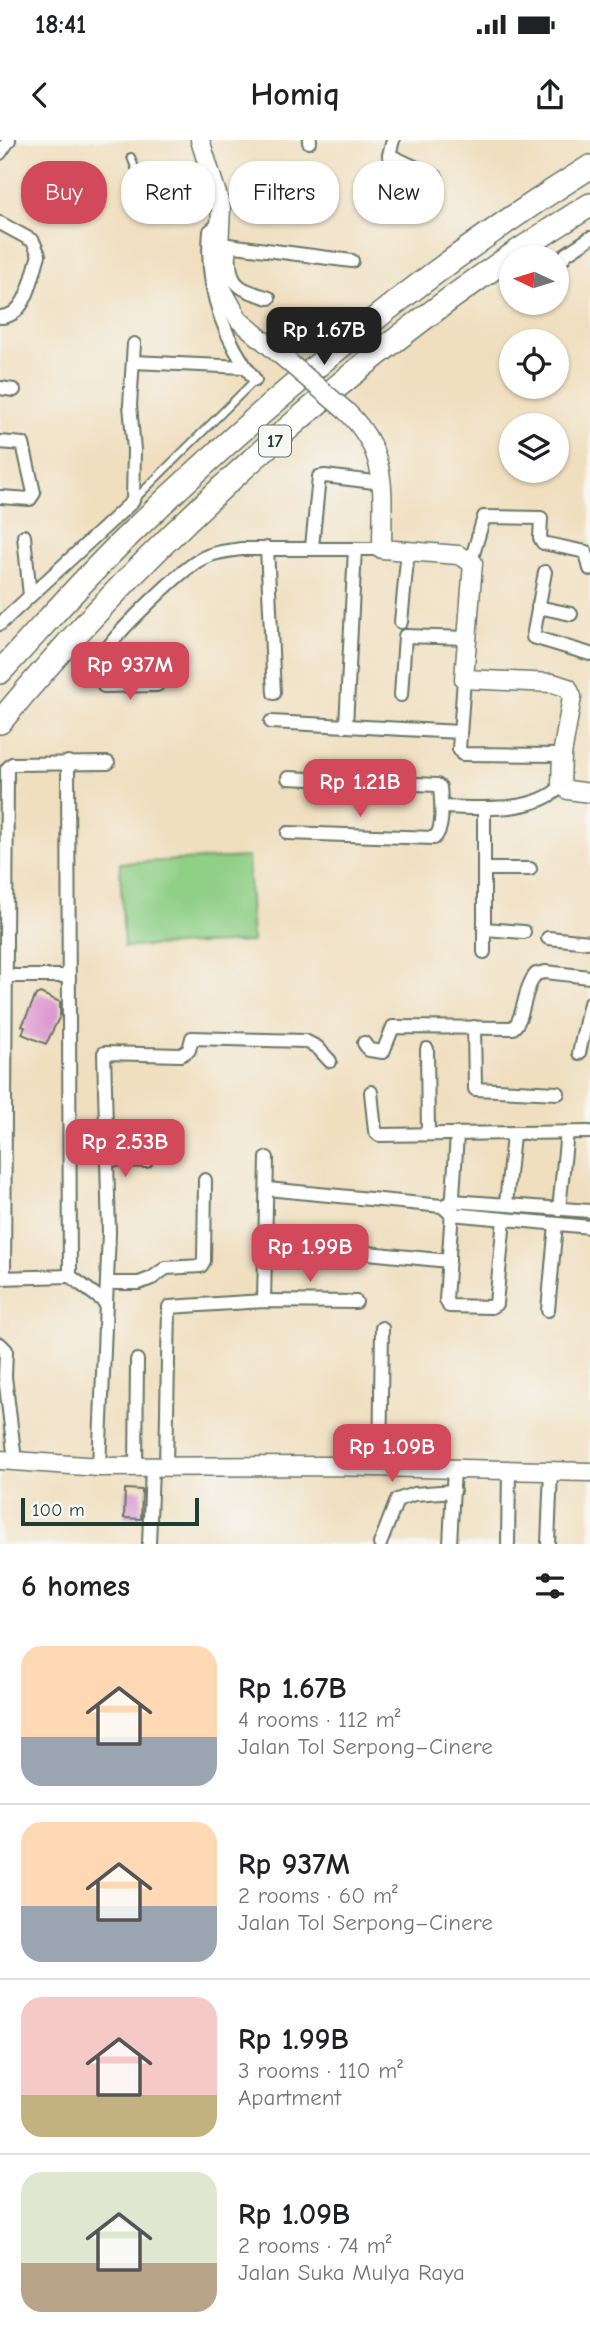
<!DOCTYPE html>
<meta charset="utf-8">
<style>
body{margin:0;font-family:"Comic Neue",sans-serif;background:#f2f2f2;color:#202124;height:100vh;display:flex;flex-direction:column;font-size:26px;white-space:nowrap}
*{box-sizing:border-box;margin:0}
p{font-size:23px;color:#757577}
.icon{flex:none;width:38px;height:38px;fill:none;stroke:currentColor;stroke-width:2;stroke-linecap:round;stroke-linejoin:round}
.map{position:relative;height:1404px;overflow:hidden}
.panel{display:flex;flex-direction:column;background:#fff;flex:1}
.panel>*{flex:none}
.top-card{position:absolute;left:21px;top:21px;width:550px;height:63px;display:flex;gap:14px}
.needle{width:46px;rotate:274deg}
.controls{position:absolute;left:499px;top:105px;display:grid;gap:14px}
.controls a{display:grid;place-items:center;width:70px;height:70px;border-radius:50%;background:#fff;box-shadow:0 2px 5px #0004;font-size:35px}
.scale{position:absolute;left:21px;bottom:18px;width:178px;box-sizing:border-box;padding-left:7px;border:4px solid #1f3d34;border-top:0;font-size:19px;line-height:24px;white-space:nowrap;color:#1f3d34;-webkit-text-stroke:5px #f6f6f2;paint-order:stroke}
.price{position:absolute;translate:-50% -60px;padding:0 16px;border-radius:14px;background:#d1495b;color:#fff;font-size:23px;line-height:46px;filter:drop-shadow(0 2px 4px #0008)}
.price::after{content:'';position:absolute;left:50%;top:42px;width:21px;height:16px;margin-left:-10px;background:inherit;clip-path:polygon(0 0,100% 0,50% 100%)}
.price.on{background:#222;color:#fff}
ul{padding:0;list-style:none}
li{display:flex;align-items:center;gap:21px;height:175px;padding:0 21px}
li+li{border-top:2px solid #e0e0e0}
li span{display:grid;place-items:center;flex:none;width:196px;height:140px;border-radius:21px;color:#555}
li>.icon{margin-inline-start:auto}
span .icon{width:84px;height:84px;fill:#fffc;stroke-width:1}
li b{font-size:30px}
h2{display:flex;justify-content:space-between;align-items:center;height:84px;padding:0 21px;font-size:30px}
.chip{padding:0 24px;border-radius:28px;background:#fff;box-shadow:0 2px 5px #0004;font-size:24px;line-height:63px}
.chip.on{background:#d1495b;color:#fff}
.status{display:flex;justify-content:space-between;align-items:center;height:49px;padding:0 35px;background:#fff;direction:ltr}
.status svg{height:19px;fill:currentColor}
header{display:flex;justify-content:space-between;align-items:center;height:91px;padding:0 21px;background:#fff;font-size:32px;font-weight:600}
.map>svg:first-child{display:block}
.green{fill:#8fcf86;stroke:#57865d;stroke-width:2}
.building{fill:#dd9cd1}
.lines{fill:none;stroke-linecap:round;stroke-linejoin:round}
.lane-casing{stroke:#687665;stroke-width:10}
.street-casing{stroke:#687665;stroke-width:16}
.secondary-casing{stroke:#687665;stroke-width:21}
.highway-casing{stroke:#687665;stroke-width:26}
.lane{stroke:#fff;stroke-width:6}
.street{stroke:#fff;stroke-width:12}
.secondary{stroke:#fff;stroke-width:18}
.highway{stroke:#fff;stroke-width:23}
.secondary-bridge-casing{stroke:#687665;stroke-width:21;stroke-linecap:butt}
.secondary-bridge{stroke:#fff;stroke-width:18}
.labels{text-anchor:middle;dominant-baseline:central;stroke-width:6;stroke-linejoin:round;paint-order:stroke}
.shield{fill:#f6f6f2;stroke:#60746d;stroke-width:2}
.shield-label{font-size:19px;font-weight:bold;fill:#1f3d34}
</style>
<div class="status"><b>18:41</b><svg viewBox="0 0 49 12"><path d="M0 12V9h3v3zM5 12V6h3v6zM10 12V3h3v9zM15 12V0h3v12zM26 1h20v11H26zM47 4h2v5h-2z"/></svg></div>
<header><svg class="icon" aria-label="back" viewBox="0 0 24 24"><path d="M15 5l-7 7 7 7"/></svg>Homiq<svg class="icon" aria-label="share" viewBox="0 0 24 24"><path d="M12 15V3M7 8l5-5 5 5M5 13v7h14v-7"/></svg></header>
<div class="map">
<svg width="590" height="1404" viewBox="0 0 590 1404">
<rect width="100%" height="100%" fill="#f6f6f2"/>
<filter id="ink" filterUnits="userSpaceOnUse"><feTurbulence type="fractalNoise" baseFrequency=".0143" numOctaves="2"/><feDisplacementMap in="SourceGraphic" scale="14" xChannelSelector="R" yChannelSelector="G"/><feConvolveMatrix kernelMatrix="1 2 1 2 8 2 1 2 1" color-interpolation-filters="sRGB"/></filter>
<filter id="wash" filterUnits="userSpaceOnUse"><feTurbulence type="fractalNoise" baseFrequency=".00686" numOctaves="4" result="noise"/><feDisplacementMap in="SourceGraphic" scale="28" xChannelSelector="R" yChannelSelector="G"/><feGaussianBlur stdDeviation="1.57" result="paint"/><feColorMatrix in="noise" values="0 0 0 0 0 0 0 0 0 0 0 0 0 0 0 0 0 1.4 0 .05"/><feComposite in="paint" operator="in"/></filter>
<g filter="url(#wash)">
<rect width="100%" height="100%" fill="#f0dfbf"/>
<path class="green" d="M248,717l4,85 -128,5 -4,-84z"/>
<g id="blocks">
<g class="building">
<path d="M40,853l20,9v14l-14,28 -24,-10 3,-7 -3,-1 14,-31z"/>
<path d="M125,1349l17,1 -1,29 -17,-1z"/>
</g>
</g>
</g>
<g filter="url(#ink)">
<use href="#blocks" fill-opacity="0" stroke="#687665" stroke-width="2"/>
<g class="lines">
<defs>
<g id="lane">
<path d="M131,17l23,60 59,-33"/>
<path d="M135,359l120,-119"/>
</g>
<g id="street">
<path d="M393,0l-4,15 47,22"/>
<path d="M309,2l1,-2"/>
<path d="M0,13l9,-13"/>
<path d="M0,83l33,18 6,14c-7,21 -12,62 -39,62"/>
<path d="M220,83l-10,8c-5,56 12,105 45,149"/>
<path d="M220,104l132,17"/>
<path d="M229,105c1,39 3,42 40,53"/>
<path d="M556,128l10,-14 24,-16"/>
<path d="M531,163h1"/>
<path d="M133,222l112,5"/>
<path d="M0,248l14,2"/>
<path d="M0,302l23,2 11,49 -4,6 -30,-2"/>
<path d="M24,396l6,60"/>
<path d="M312,407l7,-70 6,-1 57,7"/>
<path d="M267,408l7,145"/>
<path d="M471,421l13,-44 57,1 -1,20 3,5 43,9 4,17"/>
<path d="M545,432l-12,65 57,17"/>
<path d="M538,467l33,7"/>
<path d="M401,482l7,-72"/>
<path d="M0,484l133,-123 1,-51 -4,-45 4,-61"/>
<path d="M464,539l-5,70 3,5 100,1"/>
<path d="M157,545l-53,1c-1,-10 -5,-23 0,-32 9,-19 77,-84 97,-95 12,-7 27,-8 41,-10h140"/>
<path d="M401,555l4,-59 62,2"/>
<path d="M271,582l189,10"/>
<path d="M346,586l9,-177"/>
<path d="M68,622l2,514"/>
<path d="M442,667c38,1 91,7 120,-21"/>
<path d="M288,693l146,5c11,-9 7,-37 6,-51l-3,-2 -149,-7"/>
<path d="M485,729h45"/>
<path d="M484,789l40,3"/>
<path d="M548,798l42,4"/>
<path d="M484,812v-144"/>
<path d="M7,836h60"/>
<path d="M474,887l1,62 83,4"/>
<path d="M364,903l5,7 14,2 10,-25 120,1c12,-9 10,-40 23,-54l9,-2 45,5"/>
<path d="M427,909l1,84"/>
<path d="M579,913l11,-50"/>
<path d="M371,952l4,39 4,4 211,-3"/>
<path d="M457,995l-11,165 3,6 42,1 5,-3 8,-85"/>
<path d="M107,1019l39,2"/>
<path d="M267,1049l175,17 9,8 139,13"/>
<path d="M506,1064l7,-69"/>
<path d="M445,1065l8,-4 137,10"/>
<path d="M559,1069l8,-77"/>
<path d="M266,1103l183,18"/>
<path d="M70,1136l36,27"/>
<path d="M0,1138l70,-2"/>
<path d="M4,1138l3,-509 5,-5 96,-1"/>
<path d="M107,1143h32l13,-5 14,-10 35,-2 3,-5 1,-81"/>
<path d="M264,1161l3,-143"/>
<path d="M548,1170l8,-86"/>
<path d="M0,1204l6,6 -1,27 10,83"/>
<path d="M99,1327l10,-234 -5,-180 77,2 8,-5 3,-12 113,3 12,6 13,14"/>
<path d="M136,1327l1,-107"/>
<path d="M166,1327l3,-160 95,-6 92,1"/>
<path d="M380,1327l2,-139"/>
<path d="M149,1404l3,-76"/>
<path d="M380,1404l17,-44 17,-6 40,-3"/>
<path d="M450,1404l4,-76"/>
<path d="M508,1404l1,-74"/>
<path d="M548,1404l3,-74"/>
</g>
<g id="secondary">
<path d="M200,0l21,67 -3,62 4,20 17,31 39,33"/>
<path d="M346,271c44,42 36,82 36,138l76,6 15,8 -9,116 89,4 15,5 4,9 -10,58 -1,29 7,6 22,3"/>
<path d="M0,1320l99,7 231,-1 260,6"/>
</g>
<g id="highway">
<path d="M0,532c43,-46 85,-95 131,-139 140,-135 293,-263 459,-366"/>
<path d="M0,582c159,-193 376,-386 590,-517"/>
</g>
</defs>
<use href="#lane" class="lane-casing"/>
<use href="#street" class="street-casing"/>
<use href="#secondary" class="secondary-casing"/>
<use href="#highway" class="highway-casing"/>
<use href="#lane" class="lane"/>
<use href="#street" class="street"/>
<use href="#secondary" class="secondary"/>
<use href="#highway" class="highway"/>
<defs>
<path id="secondary-bridge" d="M278,213l68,58"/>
</defs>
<use href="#secondary-bridge" class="secondary-bridge-casing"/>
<use href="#secondary-bridge" class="secondary-bridge"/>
</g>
</g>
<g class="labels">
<rect class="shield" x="259" y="285.5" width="32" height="31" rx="5"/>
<g class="shield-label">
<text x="275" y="301">17</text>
</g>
</g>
</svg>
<div class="controls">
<a><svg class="needle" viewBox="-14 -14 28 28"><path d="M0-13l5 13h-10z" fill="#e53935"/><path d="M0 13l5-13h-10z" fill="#757577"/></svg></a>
<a><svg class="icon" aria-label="locate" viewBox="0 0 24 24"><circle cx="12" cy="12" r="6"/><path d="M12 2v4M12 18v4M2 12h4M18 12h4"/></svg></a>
<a><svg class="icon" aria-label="layers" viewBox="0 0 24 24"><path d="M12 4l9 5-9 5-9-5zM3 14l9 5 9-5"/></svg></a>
</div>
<div class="scale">100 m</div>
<b class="price on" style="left:324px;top:227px">Rp 1.67B</b>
<b class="price" style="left:130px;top:562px">Rp 937M</b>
<b class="price" style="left:360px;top:679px">Rp 1.21B</b>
<b class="price" style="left:125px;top:1039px">Rp 2.53B</b>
<b class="price" style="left:310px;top:1144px">Rp 1.99B</b>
<b class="price" style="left:392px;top:1344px">Rp 1.09B</b>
<div class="top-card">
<a class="chip on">Buy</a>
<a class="chip">Rent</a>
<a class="chip">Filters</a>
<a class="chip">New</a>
</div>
</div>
<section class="panel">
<h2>6 homes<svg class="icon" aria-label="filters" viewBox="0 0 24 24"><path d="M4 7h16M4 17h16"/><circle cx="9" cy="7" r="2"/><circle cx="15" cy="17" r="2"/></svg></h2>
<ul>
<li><span style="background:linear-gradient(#ffd9b3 65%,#9aa5b1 0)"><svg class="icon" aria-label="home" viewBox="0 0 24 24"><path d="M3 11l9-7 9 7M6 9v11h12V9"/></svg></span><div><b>Rp 1.67B</b><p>4 rooms · 112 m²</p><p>Jalan Tol Serpong–Cinere</p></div></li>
<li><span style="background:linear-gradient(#ffd9b3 60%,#9aa5b1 0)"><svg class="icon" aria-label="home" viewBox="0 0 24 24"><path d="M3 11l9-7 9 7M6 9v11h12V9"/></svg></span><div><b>Rp 937M</b><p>2 rooms · 60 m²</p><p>Jalan Tol Serpong–Cinere</p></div></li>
<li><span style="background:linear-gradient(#f6c9c9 70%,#c2b280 0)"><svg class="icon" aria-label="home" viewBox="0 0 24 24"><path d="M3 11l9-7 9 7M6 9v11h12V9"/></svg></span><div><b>Rp 1.99B</b><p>3 rooms · 110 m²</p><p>Apartment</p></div></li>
<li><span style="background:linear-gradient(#dfe7d0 65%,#b9a48a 0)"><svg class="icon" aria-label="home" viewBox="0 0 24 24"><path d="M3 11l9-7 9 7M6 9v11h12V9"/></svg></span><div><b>Rp 1.09B</b><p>2 rooms · 74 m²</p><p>Jalan Suka Mulya Raya</p></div></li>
</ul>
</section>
